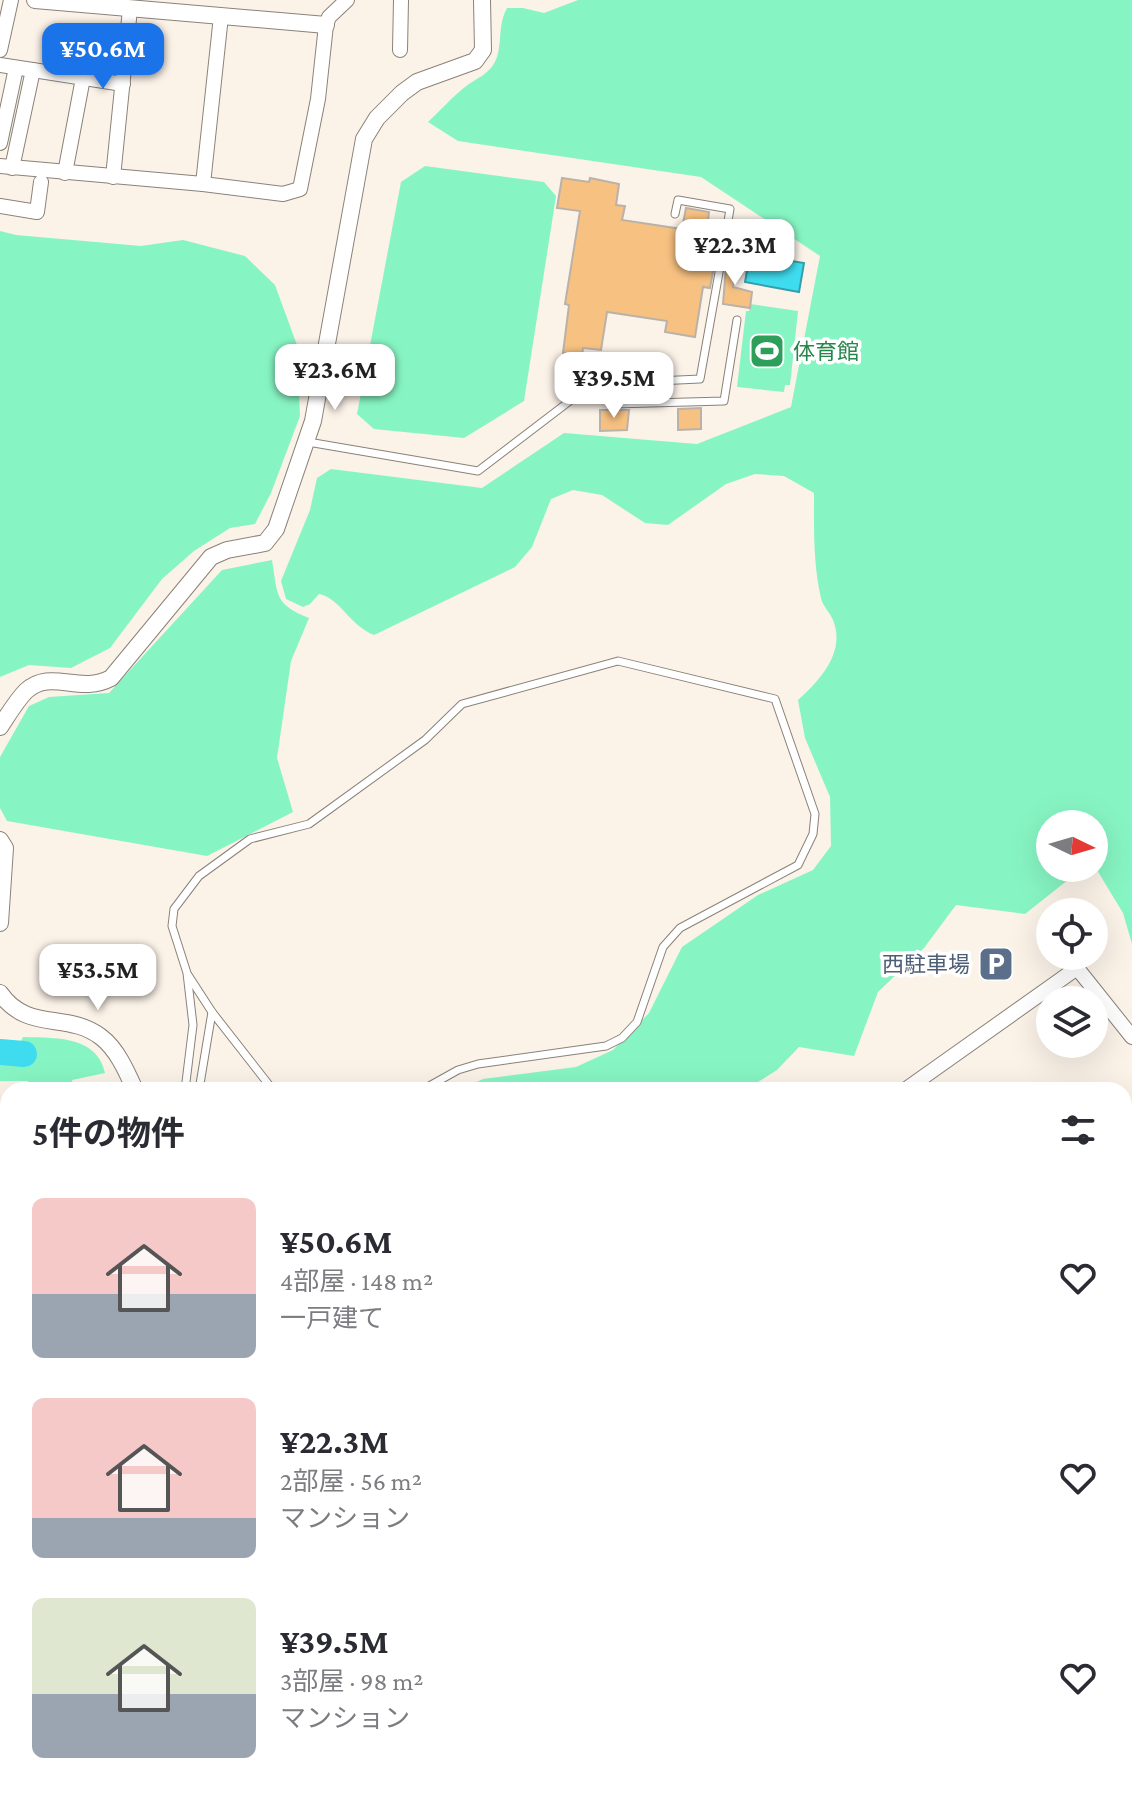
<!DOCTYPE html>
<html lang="ja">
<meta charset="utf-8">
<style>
body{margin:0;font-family:"Crimson Pro","Noto Sans JP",serif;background:#f7f7f7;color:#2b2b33;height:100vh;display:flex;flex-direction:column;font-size:30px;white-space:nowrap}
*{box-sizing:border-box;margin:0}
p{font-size:26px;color:#7c7c81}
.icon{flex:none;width:44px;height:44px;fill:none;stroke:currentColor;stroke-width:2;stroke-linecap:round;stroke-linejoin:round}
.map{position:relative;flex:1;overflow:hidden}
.drawer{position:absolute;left:0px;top:1082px;width:1132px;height:712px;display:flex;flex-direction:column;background:#fff;border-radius:24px 24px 0 0;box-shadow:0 8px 32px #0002}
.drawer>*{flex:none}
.needle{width:52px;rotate:95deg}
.controls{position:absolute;left:1036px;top:810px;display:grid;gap:16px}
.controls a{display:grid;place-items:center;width:72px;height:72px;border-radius:50%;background:#fff;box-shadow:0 8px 32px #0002;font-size:40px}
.price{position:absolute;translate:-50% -68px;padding:0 18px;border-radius:16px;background:#fff;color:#222;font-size:26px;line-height:52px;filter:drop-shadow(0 2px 4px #0008)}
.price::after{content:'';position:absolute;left:50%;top:48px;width:24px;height:18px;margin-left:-12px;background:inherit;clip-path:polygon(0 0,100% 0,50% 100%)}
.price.active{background:#1a73e8;color:#fff}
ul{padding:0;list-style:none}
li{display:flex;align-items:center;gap:24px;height:200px;padding:0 32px}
li span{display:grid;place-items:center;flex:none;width:224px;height:160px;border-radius:12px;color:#555}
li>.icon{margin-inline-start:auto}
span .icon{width:96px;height:96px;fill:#fffc;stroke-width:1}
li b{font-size:34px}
h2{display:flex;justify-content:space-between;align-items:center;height:96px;padding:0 32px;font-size:34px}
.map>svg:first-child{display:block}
.medical{fill:#f6e3f4}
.green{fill:#87f5c3}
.water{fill:#3fdcef;stroke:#33a0ac;stroke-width:2}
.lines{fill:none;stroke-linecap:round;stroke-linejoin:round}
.river{stroke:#3fdcef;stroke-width:26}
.building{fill:#f7c181;stroke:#bab2a9;stroke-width:2}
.service-casing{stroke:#8a8279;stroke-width:9}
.minor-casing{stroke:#8a8279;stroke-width:16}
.tertiary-casing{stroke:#8a8279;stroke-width:18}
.secondary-casing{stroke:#8a8279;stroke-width:20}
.path{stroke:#a8a29a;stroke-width:3;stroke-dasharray:8 4;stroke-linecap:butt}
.service{stroke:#fff;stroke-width:7}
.minor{stroke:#fff;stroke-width:14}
.tertiary{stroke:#fff;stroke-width:16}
.secondary{stroke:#fff;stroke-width:18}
.labels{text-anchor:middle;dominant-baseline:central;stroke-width:7;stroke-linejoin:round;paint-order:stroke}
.leisure-label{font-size:22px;fill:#27864d;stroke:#fff;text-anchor:start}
.service-label{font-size:22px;fill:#4e5e75;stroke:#fff;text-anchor:end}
</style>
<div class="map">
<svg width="1132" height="1794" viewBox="0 0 1132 1794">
<rect width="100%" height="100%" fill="#fbf2e8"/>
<path class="medical" d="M1124,1541l8,124v129h-389l-2,-8h383z"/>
<g class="green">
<path d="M578,0h554v944l-9,-31 -29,-48v-41h-44v44h33l-58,46 -69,-9 -32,43 -46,44 -24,64 -55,-9 -22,23 -32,20h-285l23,-11 93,-12 37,-17 36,-37 33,-66 76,-52 55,-25 18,-24 -1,-49 -25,-59 -7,-38c22,-20 48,-48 35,-80 -3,-8 -10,-13 -12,-22 -8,-34 -7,-70 -7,-105l-30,-17 -29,-2 -29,10 -58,41 -23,-2 -43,-28 -29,-5 -22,9 -19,48 -17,20 -141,68c-25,-10 -34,-37 -55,-41l-9,10 -7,3 -17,-8 -5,-18 29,-71 7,-32 14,-9 151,19 82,-55 133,11 94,-37 29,-151 -119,-79 -243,-36 -30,-19c12,-11 24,-25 37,-35 13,-10 26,-13 32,-30 5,-16 1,-33 10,-49h16l21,5z"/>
<path d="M425,166l119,16 12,14 -32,205 -60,37 -90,-9 -17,-15 44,-232z"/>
<path d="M0,231l16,4 125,11 42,-6 62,16 30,29 22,60 3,71 -29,77 -16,31 -25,4 -36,23 -32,28 -52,69 -39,20 -42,-3 -29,12z"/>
<path d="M750,304l48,7 -8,74h-5l-1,7 -47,-5 9,-76h3z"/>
<path d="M272,560c6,36 2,44 37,58l-18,43 -14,97 16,54 -86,44 -200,-35 -7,-13v-51l29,-51 20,-9 60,-4 113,-123z"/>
<path d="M23,1037c31,1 74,-2 82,36l-33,7 2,10h-39l-1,-6 -7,-3h-27v-26l22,3 -2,-15z"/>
<path d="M4,1586l4,1v196l-8,2v-196z"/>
</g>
<path class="water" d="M750,254l54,9 -5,29 -54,-10z"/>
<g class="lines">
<path class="river" d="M0,1052l24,2"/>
</g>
<g class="building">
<path d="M562,178l27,4 1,-4 29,6 -3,21 9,1 -3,14 60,9 4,-21 23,4 -1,8 13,2 -5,33 2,6 -4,5 -4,22 -7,-1 -8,50 -30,-5 2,-11 -60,-9 -6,38 -18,-2 -1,8 -19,-3 6,-48 -4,-1 15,-93 -23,-3z"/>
<path d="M728,257l10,1 -5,29 19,5 -2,16 -27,-4 3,-37 -2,-5z"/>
<path d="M701,408v21l-23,1v-21z"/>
<path d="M600,410h29l-2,20 -27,1z"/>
</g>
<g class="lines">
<defs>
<g id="service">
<path d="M675,214l3,-14 52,9 -8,47"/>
<path d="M608,382l6,22 110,-3 13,-81"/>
<path d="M308,442l170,29 114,-87 108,-5 20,-112"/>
<path d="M188,975l24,37 61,78"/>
<path d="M185,1090l8,-65 -6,-52 -15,-47 2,-17 25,-33 51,-37 59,-15 116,-84 37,-36 156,-43 157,38 40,115 -2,20 -15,31 -118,63 -17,19 -26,75 -15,16 -16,8 -128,18 -20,6 -36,20"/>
<path d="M199,1090l13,-78"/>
<path d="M1118,1794v-8"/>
</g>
<g id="minor">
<path d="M0,50l11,-50"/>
<path d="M400,50l1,-50"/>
<path d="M0,65l123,19"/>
<path d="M0,143l16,-75"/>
<path d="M0,166l203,18 80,10 17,-5 18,-90 8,-74 3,-8 18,-17"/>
<path d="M12,168l21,-98"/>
<path d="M65,173l18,-95"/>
<path d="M113,177l17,-168"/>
<path d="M203,184l18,-168"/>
<path d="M0,206l37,6 4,-30"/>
<path d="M905,1090l172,-122 55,69"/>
</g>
<g id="tertiary">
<path d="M35,0l291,25"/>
<path d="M0,727c8,-12 16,-26 26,-36 25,-23 53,4 85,-13l100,-121 16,-7 38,-7 11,-14 37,-108 51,-282 13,-21 25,-25 15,-11 58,-21 8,-11 -1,-50"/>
<path d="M0,840l5,8 -5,75"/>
<path d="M0,993c28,40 67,18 101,44 16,12 26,35 34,53"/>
<path d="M0,1466l8,-3"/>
<path d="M710,1786l2,8"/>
</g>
<g id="secondary">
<path d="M1124,1346l8,-6"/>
<path d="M1124,1374l8,-6"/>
<path d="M53,1794l23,-8"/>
<path d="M122,1794l24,-8"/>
</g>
</defs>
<use href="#service" class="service-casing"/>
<use href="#minor" class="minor-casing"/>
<use href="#tertiary" class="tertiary-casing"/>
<use href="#secondary" class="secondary-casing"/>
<path class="path" d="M0,1605l8,-6"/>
<use href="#service" class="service"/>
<use href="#minor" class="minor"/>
<use href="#tertiary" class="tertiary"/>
<use href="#secondary" class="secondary"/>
</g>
<defs>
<symbol id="stadium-square" viewBox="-11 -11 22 22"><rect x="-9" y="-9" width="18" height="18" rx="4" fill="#2e9e5b" stroke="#fff"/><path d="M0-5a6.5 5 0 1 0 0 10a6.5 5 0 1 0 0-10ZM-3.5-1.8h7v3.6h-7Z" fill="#fff"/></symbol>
<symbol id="parking-square" viewBox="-11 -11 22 22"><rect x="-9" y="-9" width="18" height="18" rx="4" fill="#5c6f8a" stroke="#fff"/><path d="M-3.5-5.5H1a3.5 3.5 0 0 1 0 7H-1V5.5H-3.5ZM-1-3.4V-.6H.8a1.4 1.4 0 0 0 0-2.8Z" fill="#fff"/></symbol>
</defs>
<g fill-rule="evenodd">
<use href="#stadium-square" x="747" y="331" width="40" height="40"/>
<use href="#parking-square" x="976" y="944" width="40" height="40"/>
</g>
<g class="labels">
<g class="leisure-label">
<text x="793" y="351">体育館</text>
</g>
<g class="service-label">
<text x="970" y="964">西駐車場</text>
</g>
</g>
</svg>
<div class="controls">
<a><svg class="needle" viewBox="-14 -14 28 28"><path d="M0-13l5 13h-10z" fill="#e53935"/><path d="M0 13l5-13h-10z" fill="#7c7c81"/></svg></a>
<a><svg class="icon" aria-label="locate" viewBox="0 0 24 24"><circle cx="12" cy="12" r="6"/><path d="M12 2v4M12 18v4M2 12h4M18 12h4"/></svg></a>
<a><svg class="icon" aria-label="layers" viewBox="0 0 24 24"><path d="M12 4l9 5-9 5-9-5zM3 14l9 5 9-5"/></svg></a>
</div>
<b class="price active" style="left:103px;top:91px">¥50.6M</b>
<b class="price" style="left:735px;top:287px">¥22.3M</b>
<b class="price" style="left:335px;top:412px">¥23.6M</b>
<b class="price" style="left:614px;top:420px">¥39.5M</b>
<b class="price" style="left:98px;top:1012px">¥53.5M</b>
<section class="drawer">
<h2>5件の物件<svg class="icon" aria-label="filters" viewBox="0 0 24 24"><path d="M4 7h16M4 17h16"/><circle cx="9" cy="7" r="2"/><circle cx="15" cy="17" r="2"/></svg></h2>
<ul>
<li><span style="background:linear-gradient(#f6c9c9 60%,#9aa5b1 0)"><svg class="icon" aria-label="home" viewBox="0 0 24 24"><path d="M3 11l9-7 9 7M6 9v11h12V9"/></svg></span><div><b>¥50.6M</b><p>4部屋 · 148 m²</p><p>一戸建て</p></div><svg class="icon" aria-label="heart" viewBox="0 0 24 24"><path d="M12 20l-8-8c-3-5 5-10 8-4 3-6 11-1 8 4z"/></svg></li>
<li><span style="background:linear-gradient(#f6c9c9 75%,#9aa5b1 0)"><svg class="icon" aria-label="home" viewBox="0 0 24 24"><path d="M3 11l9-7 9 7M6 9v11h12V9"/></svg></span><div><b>¥22.3M</b><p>2部屋 · 56 m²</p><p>マンション</p></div><svg class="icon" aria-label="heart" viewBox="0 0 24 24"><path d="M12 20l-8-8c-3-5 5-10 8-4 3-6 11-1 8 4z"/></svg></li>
<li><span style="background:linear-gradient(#dfe7d0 60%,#9aa5b1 0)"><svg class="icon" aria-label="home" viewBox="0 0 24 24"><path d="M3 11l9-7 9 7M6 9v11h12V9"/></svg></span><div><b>¥39.5M</b><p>3部屋 · 98 m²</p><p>マンション</p></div><svg class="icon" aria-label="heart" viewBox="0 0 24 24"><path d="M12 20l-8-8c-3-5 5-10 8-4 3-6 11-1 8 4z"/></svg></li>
</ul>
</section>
</div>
